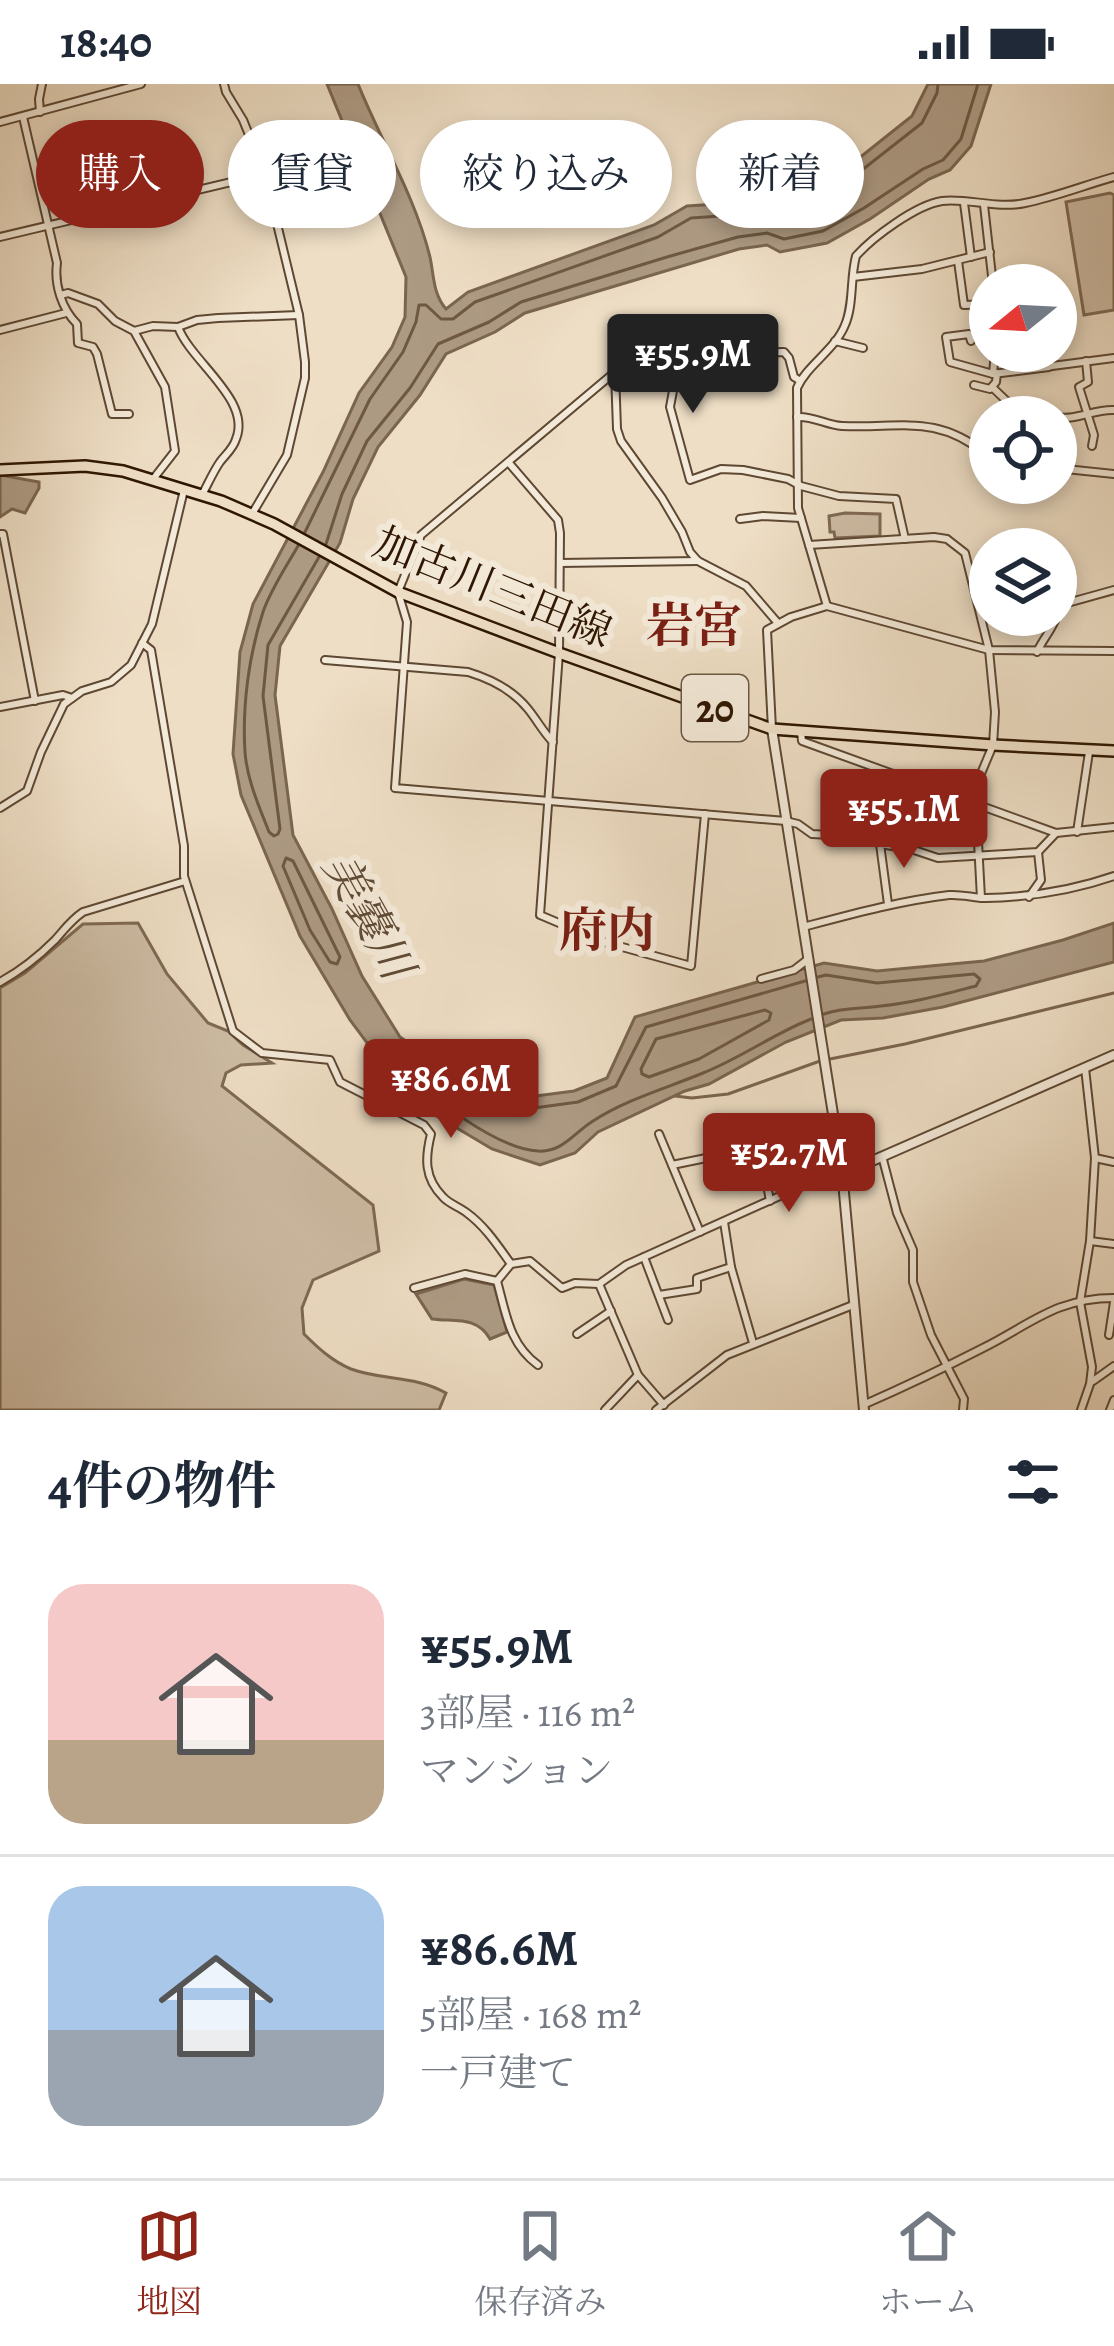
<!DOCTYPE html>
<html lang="ja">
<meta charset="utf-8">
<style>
body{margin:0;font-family:Alegreya,"Noto Serif JP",serif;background:#f2f2f3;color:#1f2937;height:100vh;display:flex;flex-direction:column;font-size:45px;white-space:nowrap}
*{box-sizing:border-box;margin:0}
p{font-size:39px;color:#747a83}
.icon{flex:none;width:66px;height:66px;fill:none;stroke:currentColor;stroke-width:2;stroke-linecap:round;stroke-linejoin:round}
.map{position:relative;height:1326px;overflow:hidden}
.drawer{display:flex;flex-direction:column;background:#fff;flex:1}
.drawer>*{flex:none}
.top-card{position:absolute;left:36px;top:36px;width:1044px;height:108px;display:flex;gap:24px}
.needle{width:78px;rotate:252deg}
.buttons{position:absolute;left:969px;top:180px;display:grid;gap:24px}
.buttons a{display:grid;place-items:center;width:108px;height:108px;border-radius:50%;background:#fff;box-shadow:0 6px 18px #0003;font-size:60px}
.price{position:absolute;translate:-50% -102px;padding:0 27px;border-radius:12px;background:#8f2418;color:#fff;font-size:39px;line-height:78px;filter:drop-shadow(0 3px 6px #0008)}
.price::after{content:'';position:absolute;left:50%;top:72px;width:36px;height:27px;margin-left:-18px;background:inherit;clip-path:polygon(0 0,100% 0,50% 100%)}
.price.selected{background:#222;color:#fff}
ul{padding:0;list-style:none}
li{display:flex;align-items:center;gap:36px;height:300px;padding:0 48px}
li+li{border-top:3px solid #e0e1e3}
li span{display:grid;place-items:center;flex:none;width:336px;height:240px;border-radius:36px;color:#555}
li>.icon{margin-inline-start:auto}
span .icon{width:144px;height:144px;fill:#fffc;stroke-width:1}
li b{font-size:51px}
h2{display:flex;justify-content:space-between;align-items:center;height:144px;padding:0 48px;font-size:51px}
.chip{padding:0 42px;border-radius:54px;background:#fff;box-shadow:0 6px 18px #0003;font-size:42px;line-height:108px}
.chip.selected{background:#8f2418;color:#fff}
.status{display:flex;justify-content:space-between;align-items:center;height:84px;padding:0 60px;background:#fff;direction:ltr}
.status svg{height:33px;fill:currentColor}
.dock{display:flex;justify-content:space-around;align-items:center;height:168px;border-top:3px solid #e0e1e3;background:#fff;font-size:33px;color:#747a83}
.dock a{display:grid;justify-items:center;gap:6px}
.dock .selected{color:#8f2418}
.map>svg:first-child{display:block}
.green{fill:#cdbca4;stroke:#7e6953;stroke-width:3}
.water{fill:#ad9a83;stroke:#7a654f;stroke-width:3}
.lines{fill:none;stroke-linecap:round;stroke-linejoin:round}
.shore{stroke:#6e5842;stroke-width:3}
.stream{stroke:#7a654f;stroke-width:3}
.minor-casing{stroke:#5e4833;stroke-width:10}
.tertiary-casing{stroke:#5e4833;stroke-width:12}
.primary-casing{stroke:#2e1602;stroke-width:14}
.minor{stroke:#f4ead9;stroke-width:6}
.tertiary{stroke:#f4ead9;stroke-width:8}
.primary{stroke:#eedec5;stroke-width:9}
.labels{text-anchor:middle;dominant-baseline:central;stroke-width:12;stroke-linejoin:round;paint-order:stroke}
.shield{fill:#f4ead9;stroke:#695642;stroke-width:3}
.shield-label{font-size:39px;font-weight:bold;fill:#2e1602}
.street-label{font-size:42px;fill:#2e1602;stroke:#f4ead9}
.water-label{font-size:45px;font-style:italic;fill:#614b36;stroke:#f4ead9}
.quarter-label{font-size:48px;font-weight:bold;fill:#7a1f14;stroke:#f4ead9}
</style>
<div class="status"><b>18:40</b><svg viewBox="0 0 49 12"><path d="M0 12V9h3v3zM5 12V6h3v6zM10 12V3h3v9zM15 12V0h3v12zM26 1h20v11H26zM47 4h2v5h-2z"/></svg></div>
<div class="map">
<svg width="1114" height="1326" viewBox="0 0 1114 1326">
<rect width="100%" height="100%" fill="#eedec5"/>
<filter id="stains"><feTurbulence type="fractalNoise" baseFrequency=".00167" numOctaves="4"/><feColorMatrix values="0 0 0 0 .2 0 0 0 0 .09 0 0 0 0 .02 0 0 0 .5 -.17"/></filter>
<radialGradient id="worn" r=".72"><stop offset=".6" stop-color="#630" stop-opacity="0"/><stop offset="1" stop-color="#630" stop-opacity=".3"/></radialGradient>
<g class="green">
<path d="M1110,109l4,2v115l-30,5 -18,-113z"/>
<path d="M845,429l35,1v22l-45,2 -1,-6h-4l-1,-16z"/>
<path d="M138,839l29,51 41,49 20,8 15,14 29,18 -31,2 -15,8 -4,13 151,119 6,46 -66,29 -11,28 2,26c14,14 28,27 47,35 33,12 63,6 95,24l-7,17h-439v-422l25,-15 58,-49z"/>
</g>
<g class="water">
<path d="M327,0h31c23,57 57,112 72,173 4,19 3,37 16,52l22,-17 186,-67 33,-19 31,-2 91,-23 49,-22 54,-43 16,-32h63l-20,62 -21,24 -21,9 -59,40 -43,24 -47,9 -13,-7 -28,4 -214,64 -30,19 -49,22 -26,41 -42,52 -25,52 -13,44 -60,103 -5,49 18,140 39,74 30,67 38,61 41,29 37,7 58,23 38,-5 33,-13 28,-61 189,-54 53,8 107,-10 79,-21 51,-17v39l-171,45 -60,11 -42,2 -55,22 -77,42 -24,7 -87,41 -23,21 -35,12 -48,-16 -57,-34 -47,-44 -38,-51 -50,-84 -59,-141 -8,-41 7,-102 13,-48 70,-132 36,-79 33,-46 13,-30 1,-40z"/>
<path d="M0,391l39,7v6l-14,25 -13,-4 -12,8z"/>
<path d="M464,1195l30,6 13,47 -17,7c-13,-23 -35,-17 -58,-20l-16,-25z"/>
</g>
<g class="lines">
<g class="shore">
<path d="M305,448l65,-133 33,-47 13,-30 3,-17h7l15,14h12l22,-17 183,-65 33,-19 30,-2 91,-23 50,-23 60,-47 15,-30 1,-9"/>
<path d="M326,460l16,-50 25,-53 43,-53 28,-44 51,-22 32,-20 146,-45 71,-20 29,-4 17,6 39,-8 41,-23 59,-39 20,-9 18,-21 17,-55"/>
<path d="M298,462c-12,21 -27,43 -35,66 -14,43 -21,94 -18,140 2,28 14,54 24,80l5,4 4,-2 2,-5 -17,-133 5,-51 51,-88"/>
<path d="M286,774l7,3 47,96 -3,7 -7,-2 -20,-32 -27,-64z"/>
<path d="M818,893l8,-2 51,8 97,-9 6,5 -4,7c-31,8 -63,17 -95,20 -20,3 -38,1 -57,8"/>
<path d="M805,897l-159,46 -30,59 -38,16 -44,6 -60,-23 -37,-8 -30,-20 -6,1 -2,5c25,31 98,86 139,88 24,2 37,-19 55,-30 34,-22 74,-33 110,-48 38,-15 70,-39 108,-54"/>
<path d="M765,926l6,3 -2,7 -70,39 -50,18 -7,-3 -1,-5 15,-30z"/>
</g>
<path class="stream" d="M675,1012l17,2 36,-4 92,-33 85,-17 209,-51"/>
<defs>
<g id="minor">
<path d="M224,0l2,8 17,28 22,54 34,141 6,47v16l-18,77 -35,59"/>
<path d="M40,28l-1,-13 3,-15"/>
<path d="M23,33l34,146c-3,22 5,46 20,61l1,19 15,4 4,7 15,60h17"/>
<path d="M0,38l141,-38"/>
<path d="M964,119l7,54"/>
<path d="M984,121l9,80"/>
<path d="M0,153l265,-63"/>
<path d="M958,177l6,44 26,-1"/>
<path d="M853,193l69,-8 68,-17"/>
<path d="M61,211l7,-2 30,11 17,17 19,10 31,56 10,64 -21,27"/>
<path d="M178,243c13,35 74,73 58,112 -3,10 -10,15 -16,23 -7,10 -12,22 -18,33"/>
<path d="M0,246l66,-17"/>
<path d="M134,247l19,-5 25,1 19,-7 21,-2 81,-3"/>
<path d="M835,257l28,7"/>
<path d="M971,257l-2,-7 -23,3 4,25 43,12 56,-7 -1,-16"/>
<path d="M680,269l-10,54 20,73 31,-11 22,1 45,9 13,7 38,10 57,3 9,40"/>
<path d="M1086,277l2,21 -9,5 15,48 -2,11"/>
<path d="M1052,282l62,-8"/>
<path d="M615,288l2,57 4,12 41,57 20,34 8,20 8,9 48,25 31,36"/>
<path d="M993,290l2,-23"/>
<path d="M799,296l-5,-3 -5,-19 -5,-6 -145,3 -17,5 -7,12 -194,163 -23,57 9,30 -12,166 391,33 12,3 14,10 56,3 12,7 31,5 27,9 100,-6 18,-19"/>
<path d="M974,301l16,4 6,-7 1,-9"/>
<path d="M992,303l27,26"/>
<path d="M797,333c17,-1 29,8 45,9 58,3 93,-13 144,28l-1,22"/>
<path d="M1056,333c21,4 37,-8 58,-7"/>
<path d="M509,379l49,57 2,13 -1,120 -19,262 64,27 87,24 14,-152"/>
<path d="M1056,384l58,6"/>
<path d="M740,435l23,-3 38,2"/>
<path d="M0,450h3l32,167"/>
<path d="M809,461l125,-8 13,2 18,14 24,97 6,62 -2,33 -16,38 -1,22 5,93"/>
<path d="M560,479l138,-2"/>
<path d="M1060,521l54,-15"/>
<path d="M827,522l-29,-98 -1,-120c10,-23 38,-38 48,-63 9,-21 5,-47 11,-69 17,-19 60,-51 86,-55 26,-3 55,8 83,2 30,-6 60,-18 89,-26"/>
<path d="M142,559l9,7 33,196v30l49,155 29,22 68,7 10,22 84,43 7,9c-6,24 -7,44 12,63 6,7 17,10 24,16 18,13 31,33 44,51"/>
<path d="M1037,568c9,-20 27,-33 19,-57"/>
<path d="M325,576l143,12c23,7 45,18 60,37 9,11 15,23 25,33"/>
<path d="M0,623l63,-12 9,3"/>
<path d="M772,645l-5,-99 24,-13 36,-11 162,44 125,1"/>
<path d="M801,648l1,9 254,92 58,-6"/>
<path d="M0,724l27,-17 14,-39 23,-48 18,-13 29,-9 20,-17 21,-41 32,-134"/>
<path d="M1077,748l12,-80"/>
<path d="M880,760l8,60"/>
<path d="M1029,813l12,-17 -3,-28"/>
<path d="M803,843c49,-13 96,-26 146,-32 13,-1 25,3 37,3 45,-1 85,-7 128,-22"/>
<path d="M761,895l33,-9 13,-10"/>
<path d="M0,898c20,-11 38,-25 55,-42 9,-10 16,-20 28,-28l102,-31"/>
<path d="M659,1050l41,98"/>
<path d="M882,1072l15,57 16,37v32l18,53 33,64 -1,11"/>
<path d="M1095,1074l19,4"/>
<path d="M672,1081l88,-18 10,54"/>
<path d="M724,1138l7,45 22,76"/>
<path d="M1090,1157l24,3"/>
<path d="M644,1173l24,63"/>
<path d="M497,1197l14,-17 19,-3 32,27 13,-5 24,1 27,-19 205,-92 11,-2"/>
<path d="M599,1200l39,91 26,30"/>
<path d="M414,1204l51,-14 32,7c9,32 12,63 41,84"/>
<path d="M659,1211l38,-6v-11l34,-11"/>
<path d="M577,1250l34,-23"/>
<path d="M1109,1251l5,-33"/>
<path d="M1093,1297l21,-15"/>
<path d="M863,1321c41,-18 81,-37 120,-57 48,-24 73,-50 131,-50"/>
<path d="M605,1326l33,-35"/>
<path d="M656,1326l71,-55 126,-50"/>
<path d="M1081,1326l9,-26 2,-17 -12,-65 10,-61 5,-83 -10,-90"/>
<path d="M1110,1326l4,-10"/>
</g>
<g id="tertiary">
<path d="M772,645l70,442 22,239"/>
<path d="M842,1087l14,-3 258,-113"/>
</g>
<path id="primary" d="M0,386l85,-4 38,5 98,30 53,23 124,68 161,61 213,76 221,16 121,6"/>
</defs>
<use href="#minor" class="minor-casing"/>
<use href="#tertiary" class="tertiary-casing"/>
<use href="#primary" class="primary-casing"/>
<use href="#minor" class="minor"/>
<use href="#tertiary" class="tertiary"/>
<use href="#primary" class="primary"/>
</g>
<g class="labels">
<rect class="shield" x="682" y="591" width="66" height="66" rx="9"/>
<g class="shield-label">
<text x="715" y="624">20</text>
</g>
<g class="street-label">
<text transform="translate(493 503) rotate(22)">加古川三田線</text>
</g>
<g class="water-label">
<text transform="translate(368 832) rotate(61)">美嚢川</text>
</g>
<g class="quarter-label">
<text x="694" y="542">岩宮</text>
<text x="607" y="847">府内</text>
</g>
</g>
<rect width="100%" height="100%" filter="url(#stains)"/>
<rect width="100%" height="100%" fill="url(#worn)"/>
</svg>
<div class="buttons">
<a><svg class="needle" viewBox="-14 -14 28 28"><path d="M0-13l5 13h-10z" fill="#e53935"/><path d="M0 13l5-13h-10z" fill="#747a83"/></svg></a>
<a><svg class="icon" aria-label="locate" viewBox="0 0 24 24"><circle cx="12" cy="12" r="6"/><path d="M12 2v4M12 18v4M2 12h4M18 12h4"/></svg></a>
<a><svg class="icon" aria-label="layers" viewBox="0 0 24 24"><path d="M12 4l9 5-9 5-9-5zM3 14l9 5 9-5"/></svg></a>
</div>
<b class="price selected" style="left:693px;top:332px">¥55.9M</b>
<b class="price" style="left:904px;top:787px">¥55.1M</b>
<b class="price" style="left:451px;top:1057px">¥86.6M</b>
<b class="price" style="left:789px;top:1131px">¥52.7M</b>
<div class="top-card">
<a class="chip selected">購入</a>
<a class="chip">賃貸</a>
<a class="chip">絞り込み</a>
<a class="chip">新着</a>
</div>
</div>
<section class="drawer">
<h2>4件の物件<svg class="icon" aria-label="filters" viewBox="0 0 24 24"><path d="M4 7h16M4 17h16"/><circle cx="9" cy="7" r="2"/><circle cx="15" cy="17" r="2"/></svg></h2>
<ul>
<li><span style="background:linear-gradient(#f6c9c9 65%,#b9a48a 0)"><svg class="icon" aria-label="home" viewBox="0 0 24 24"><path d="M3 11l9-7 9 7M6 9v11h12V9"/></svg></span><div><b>¥55.9M</b><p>3部屋 · 116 m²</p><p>マンション</p></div></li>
<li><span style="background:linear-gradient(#a9c7e8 60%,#9aa5b1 0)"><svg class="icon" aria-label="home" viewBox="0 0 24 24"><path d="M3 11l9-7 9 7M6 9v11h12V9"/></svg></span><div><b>¥86.6M</b><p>5部屋 · 168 m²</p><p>一戸建て</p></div></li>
</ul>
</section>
<nav class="dock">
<a class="selected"><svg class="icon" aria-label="map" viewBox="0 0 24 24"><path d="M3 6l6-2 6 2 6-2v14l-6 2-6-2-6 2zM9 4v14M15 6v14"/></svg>地図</a>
<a><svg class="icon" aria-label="saved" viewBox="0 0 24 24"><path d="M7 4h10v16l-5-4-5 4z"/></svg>保存済み</a>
<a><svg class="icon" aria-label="home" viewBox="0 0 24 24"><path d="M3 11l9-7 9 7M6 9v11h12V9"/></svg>ホーム</a>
</nav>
